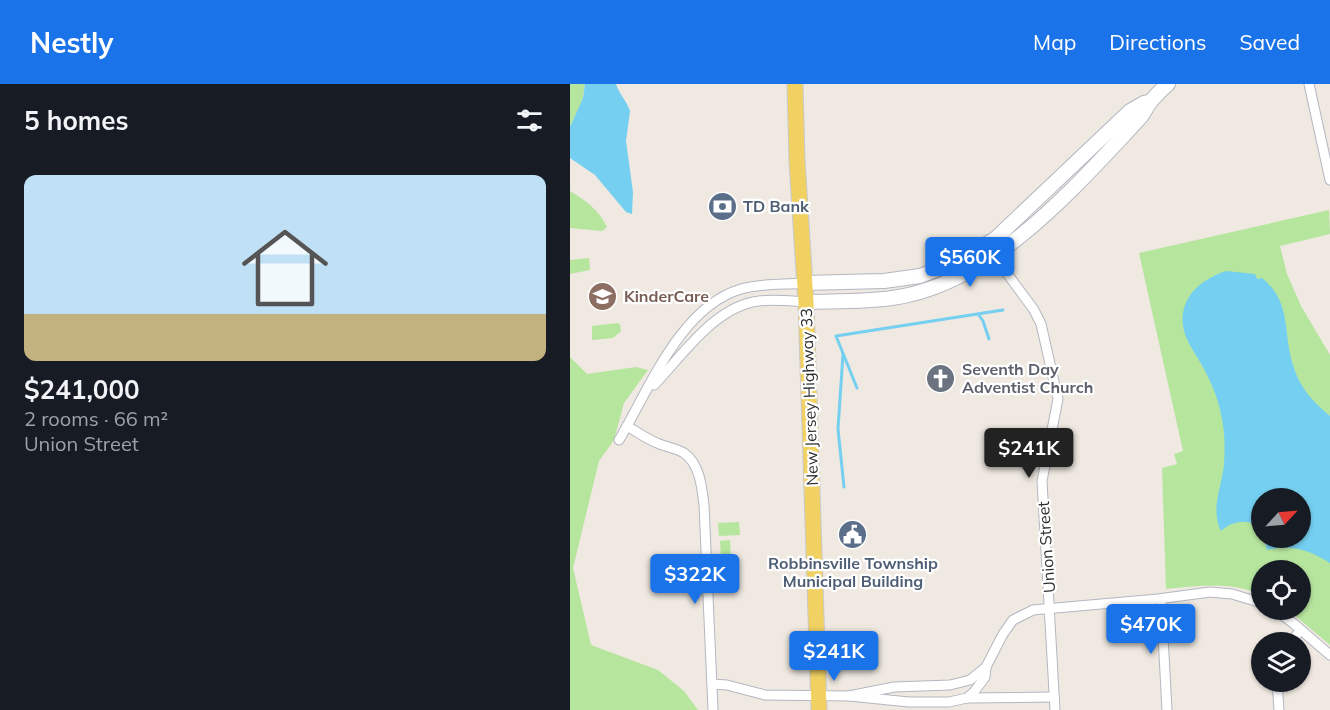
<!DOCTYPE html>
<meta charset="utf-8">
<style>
body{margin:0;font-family:Mulish,sans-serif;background:#20242c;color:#f1f3f6;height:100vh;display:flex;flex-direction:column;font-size:22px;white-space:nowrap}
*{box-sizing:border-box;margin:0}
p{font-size:20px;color:#9ea1a6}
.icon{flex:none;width:33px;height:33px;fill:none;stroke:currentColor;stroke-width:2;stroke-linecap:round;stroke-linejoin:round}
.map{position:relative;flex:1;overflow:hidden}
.panel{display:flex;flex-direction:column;background:#171b24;width:570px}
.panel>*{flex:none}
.needle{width:39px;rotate:64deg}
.fabs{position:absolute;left:681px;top:404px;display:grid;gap:12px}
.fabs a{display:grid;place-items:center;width:60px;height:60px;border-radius:50%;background:#171b24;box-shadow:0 2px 4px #0004;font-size:30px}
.price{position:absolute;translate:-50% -51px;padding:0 14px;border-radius:6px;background:#1a73e8;color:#fff;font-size:20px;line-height:39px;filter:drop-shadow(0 2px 3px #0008)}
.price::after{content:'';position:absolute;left:50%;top:36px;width:18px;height:14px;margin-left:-9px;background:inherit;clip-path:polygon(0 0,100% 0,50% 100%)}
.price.current{background:#222;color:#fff}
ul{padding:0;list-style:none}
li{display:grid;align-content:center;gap:12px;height:318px;padding:0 24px}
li+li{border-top:2px solid #363941}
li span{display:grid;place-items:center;height:186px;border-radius:12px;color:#555}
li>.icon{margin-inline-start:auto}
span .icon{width:108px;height:108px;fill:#fffc;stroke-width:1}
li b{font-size:26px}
h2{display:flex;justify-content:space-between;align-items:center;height:72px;padding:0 24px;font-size:26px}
header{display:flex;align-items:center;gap:36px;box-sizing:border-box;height:84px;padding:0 30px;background:#1a73e8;color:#fff}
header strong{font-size:28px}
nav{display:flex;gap:33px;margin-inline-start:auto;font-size:21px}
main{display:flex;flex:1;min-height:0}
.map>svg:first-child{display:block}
.green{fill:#b6e59e;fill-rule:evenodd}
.water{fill:#75cff0}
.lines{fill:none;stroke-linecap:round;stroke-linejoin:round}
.stream{stroke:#75cff0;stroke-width:3}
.street-casing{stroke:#b4b7c1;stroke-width:11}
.secondary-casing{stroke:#b4b7c1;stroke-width:16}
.primary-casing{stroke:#c9c9c9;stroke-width:17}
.street{stroke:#fff;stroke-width:9}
.secondary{stroke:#fff;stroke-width:14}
.primary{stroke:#f2d163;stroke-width:15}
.labels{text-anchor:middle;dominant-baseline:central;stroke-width:4.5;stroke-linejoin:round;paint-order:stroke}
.service-label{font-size:16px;font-weight:bold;fill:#4e5e75;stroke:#fff;text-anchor:start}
.education-label{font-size:16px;font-weight:bold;fill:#785e54;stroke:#fff;text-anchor:start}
.worship-label{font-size:16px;font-weight:bold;fill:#5b616d;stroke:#fff;text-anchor:start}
.street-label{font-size:16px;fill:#2e2e2e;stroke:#fff}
</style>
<header>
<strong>Nestly</strong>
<nav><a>Map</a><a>Directions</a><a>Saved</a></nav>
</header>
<main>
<section class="panel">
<h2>5 homes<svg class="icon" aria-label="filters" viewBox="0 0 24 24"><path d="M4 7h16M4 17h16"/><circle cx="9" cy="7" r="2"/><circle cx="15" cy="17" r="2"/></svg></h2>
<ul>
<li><span style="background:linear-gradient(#bfe0f5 75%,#c2b280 0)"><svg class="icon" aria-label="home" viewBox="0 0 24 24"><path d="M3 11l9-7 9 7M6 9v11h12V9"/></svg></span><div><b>$241,000</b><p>2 rooms · 66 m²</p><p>Union Street</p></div></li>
</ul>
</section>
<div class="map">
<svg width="760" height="626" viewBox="0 0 760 626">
<rect width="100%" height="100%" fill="#efe9e1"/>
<g class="green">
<path d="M0,0h15l-2,14 -13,29z"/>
<path d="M0,107c15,9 29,19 37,36l-5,4 -32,-3z"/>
<path d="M759,126l1,24 -50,12 7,28 14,32 29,49v290l-43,-36h13v-39h-38l-1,25c-30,-14 -63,-9 -95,-6l-4,-121 15,-4 -3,-10 9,-3 -44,-198zM692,414h38v39h-38z"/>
<path d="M19,174l1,12 -20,4v-14z"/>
<path d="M48,239l2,2 1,6 -8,7 -21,2v-14z"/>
<path d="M0,273l17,17 49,-7 12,3 -24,33 -10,37 -15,21 -26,107 18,77 67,25 26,21 14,19h-128z"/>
<path d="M169,438l1,13 -21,1 -1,-13z"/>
<path d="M160,456l1,20h-10l-1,-19z"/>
</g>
<g class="water">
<path d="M15,0h31c3,10 11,17 14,27l-4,30 7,51 -1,22 -6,-2 -31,-37 -25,-17v-31l13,-29z"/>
<path d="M656,187l29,3 2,5 5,-1c31,25 20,56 32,90 6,20 20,35 36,48v147c-20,-13 -40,-19 -63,-13l-3,-13h36v-39h-38l-1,34c-9,-15 -28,-12 -40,-1 -11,-22 1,-44 3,-67 1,-16 1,-33 -3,-50 -3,-16 -10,-32 -18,-47 -10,-18 -23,-32 -20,-54 4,-23 23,-35 43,-42z"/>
</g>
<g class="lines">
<g class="stream">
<path d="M408,230l5,7 6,18"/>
<path d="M273,270l-5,75 6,58"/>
<path d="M287,304l-21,-52 167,-26"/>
</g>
<defs>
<g id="street">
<path d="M739,0l21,96"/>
<path d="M425,173l39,53 7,14 17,75 -16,82 13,229"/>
<path d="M84,301c29,-30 61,-79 105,-84 15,-2 31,0 47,1"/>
<path d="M57,342c10,6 20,13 30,17 9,4 19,5 27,10 16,11 18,35 20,52l9,205"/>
<path d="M49,356c30,-50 61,-133 122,-151 20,-6 43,-4 64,-6"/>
<path d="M591,515l6,111"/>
<path d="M704,525l19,14 37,32"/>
<path d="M720,558l11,-12"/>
<path d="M707,597l2,29"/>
<path d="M142,600l15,1 38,10 84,1 60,6h40l18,-4 7,-6 11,-15 1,-10"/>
<path d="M279,612l45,-9 56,-2 20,-5 16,-13 17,-33 10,-14 20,-10 125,-11 52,-7 22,2 30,9"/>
<path d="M397,614l87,-1"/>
</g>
<g id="secondary">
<path d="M235,199l79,-2 36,-5 34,-13 41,-24 135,-128 14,-8 6,-1"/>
<path d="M236,218c28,-1 58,0 86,-4 99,-13 182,-110 247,-179 5,-6 8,-13 13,-19 4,-5 10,-11 16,-16"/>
</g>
<path id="primary" d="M225,0l2,77 9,141 13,408"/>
</defs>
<use href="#street" class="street-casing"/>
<use href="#secondary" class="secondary-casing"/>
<use href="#primary" class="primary-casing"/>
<use href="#street" class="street"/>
<use href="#secondary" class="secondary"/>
<use href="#primary" class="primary"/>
</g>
<defs>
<symbol id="bank-disc" viewBox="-11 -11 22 22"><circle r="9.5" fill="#5c6f8a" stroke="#fff"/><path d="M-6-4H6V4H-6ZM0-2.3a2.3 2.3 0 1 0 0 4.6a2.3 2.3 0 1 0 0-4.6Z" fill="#fff"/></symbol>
<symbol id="school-disc" viewBox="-11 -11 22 22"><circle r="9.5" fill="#8d6e63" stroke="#fff"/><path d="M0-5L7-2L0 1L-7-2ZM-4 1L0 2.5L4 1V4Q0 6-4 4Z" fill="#fff"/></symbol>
<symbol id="church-disc" viewBox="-11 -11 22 22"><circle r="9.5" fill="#6b7280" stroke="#fff"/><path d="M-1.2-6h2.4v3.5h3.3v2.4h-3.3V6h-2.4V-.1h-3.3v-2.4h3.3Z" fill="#fff"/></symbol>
<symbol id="civic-disc" viewBox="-11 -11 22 22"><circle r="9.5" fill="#5c6f8a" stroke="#fff"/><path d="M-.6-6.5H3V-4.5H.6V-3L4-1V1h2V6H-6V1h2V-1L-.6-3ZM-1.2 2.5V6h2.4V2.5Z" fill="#fff"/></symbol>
</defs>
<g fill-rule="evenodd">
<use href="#bank-disc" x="136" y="106" width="33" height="33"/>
<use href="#school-disc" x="16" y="196" width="33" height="33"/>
<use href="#church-disc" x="354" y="278" width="33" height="33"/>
<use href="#civic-disc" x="266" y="434" width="33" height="33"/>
</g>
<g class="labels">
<g class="service-label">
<text x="173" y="122">TD Bank</text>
<text x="283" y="479" text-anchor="middle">Robbinsville Township<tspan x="283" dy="18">Municipal Building</tspan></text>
</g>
<g class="education-label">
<text x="54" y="212">KinderCare</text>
</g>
<g class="worship-label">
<text x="392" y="285">Seventh Day<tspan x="392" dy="18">Adventist Church</tspan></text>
</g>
<g class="street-label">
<text transform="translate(239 313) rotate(-92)">New Jersey Highway 33</text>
<text transform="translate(476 463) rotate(-94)">Union Street</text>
</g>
</g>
</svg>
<div class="fabs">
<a><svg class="needle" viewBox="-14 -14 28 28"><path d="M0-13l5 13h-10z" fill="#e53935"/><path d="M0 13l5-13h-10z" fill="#9ea1a6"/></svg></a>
<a><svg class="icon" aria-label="locate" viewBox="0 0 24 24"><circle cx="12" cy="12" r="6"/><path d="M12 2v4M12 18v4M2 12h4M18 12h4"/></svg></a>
<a><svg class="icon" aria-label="layers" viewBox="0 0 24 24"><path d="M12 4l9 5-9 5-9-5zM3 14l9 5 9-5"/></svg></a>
</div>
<b class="price" style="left:400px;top:204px">$560K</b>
<b class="price current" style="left:459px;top:395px">$241K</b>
<b class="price" style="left:125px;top:521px">$322K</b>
<b class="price" style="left:581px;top:571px">$470K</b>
<b class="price" style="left:264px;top:598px">$241K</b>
</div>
</main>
